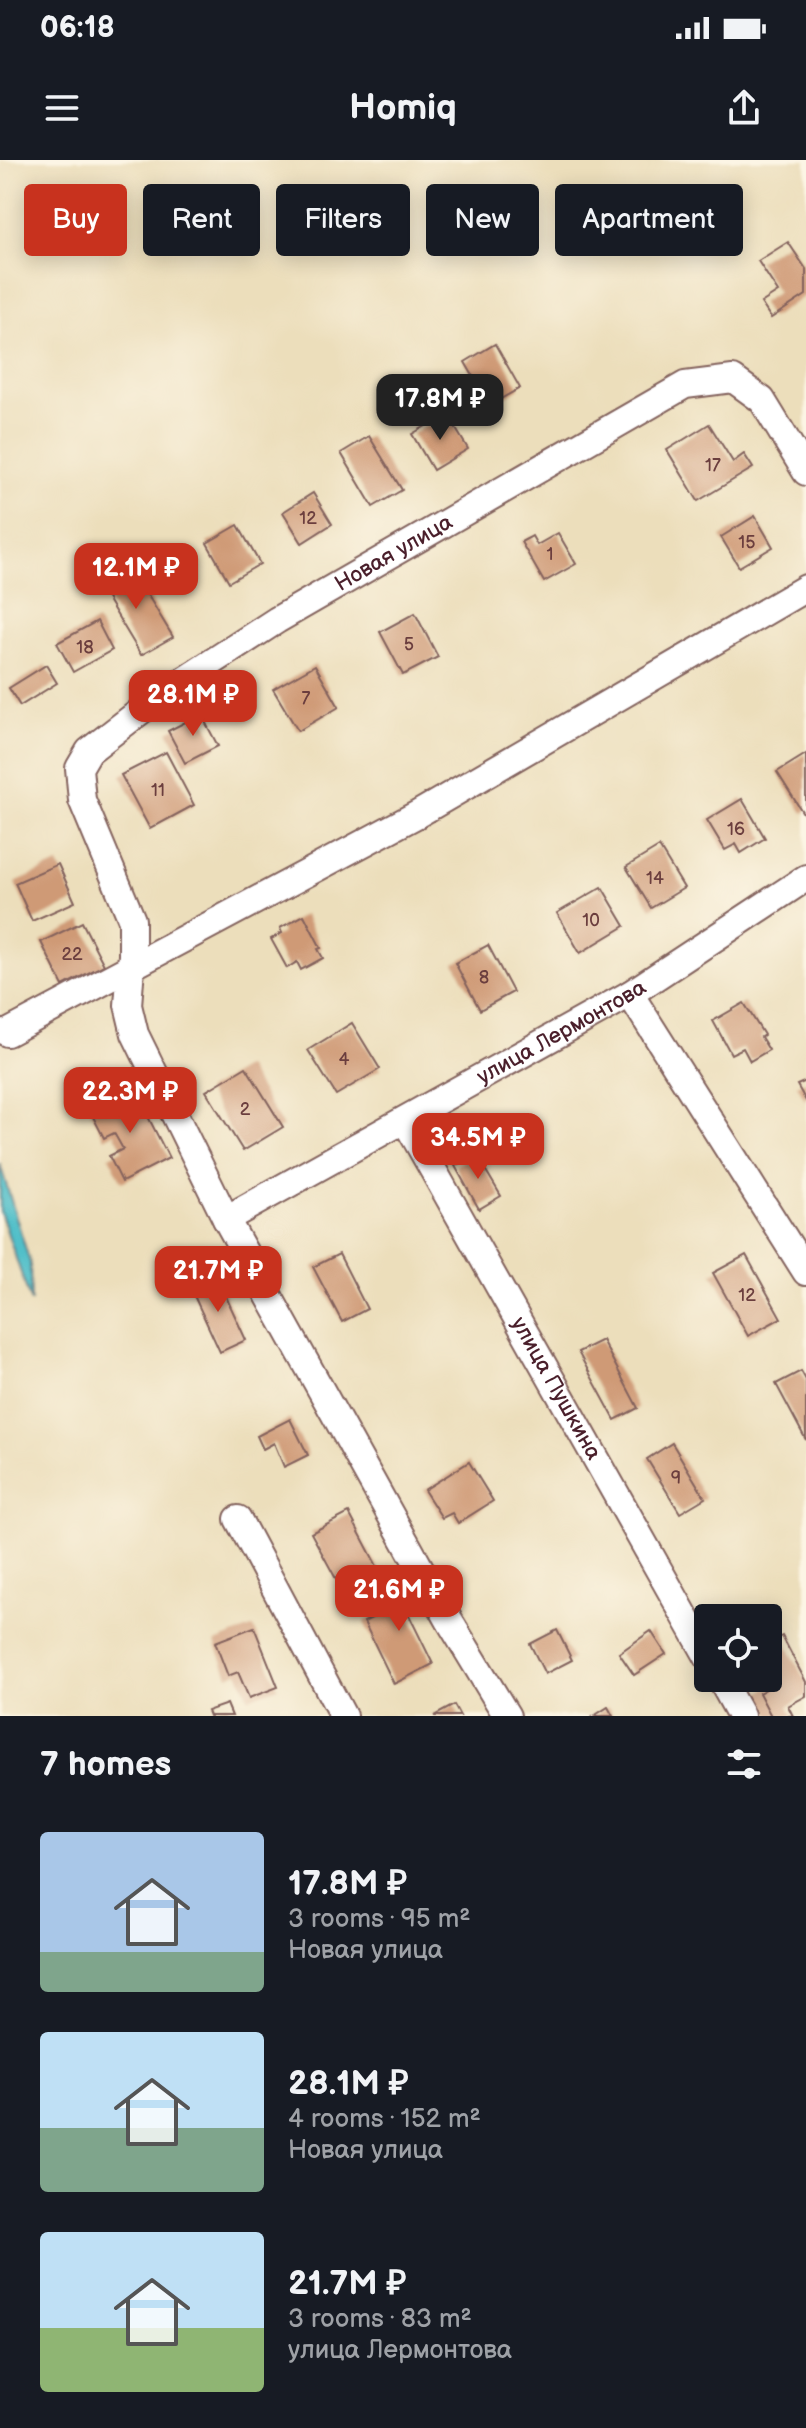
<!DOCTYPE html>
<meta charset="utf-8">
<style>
body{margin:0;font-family:"Balsamiq Sans",sans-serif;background:#242831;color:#f1f3f6;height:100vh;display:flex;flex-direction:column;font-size:30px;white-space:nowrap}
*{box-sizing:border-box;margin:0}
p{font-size:26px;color:#9ea1a6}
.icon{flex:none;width:44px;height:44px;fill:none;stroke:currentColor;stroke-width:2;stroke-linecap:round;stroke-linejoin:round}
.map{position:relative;height:1556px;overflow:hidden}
.sheet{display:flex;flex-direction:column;background:#171b24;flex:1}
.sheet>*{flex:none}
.guide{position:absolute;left:24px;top:24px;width:758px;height:72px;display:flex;gap:16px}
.controls{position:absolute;left:694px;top:1444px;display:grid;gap:16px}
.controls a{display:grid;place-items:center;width:88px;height:88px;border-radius:8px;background:#171b24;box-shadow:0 4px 20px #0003;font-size:40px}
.price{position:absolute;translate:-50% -68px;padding:0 18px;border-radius:16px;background:#c8321e;color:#fff;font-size:26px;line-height:52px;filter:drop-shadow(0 2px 4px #0008)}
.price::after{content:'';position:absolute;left:50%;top:48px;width:24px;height:18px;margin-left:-12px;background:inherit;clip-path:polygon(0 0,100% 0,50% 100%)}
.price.selected{background:#222;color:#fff}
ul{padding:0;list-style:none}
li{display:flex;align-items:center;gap:24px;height:200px;padding:0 40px}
li span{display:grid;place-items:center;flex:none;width:224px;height:160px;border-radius:8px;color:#555}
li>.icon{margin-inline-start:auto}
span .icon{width:96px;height:96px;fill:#fffc;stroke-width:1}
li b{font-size:34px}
h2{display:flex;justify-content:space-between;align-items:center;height:96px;padding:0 40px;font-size:34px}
.chip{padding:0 28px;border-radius:8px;background:#171b24;box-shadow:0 4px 20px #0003;font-size:28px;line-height:72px}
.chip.selected{background:#c8321e;color:#fff}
.status{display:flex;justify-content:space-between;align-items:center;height:56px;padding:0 40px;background:#171b24;direction:ltr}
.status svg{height:22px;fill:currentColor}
header{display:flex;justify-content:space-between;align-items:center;height:104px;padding:0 40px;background:#171b24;font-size:36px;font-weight:800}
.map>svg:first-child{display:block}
.water{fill:#51bfc9;stroke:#4e6f7a;stroke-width:2}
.building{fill:#cf9a76}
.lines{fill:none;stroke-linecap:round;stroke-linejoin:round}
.minor-casing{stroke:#83625d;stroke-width:30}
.minor{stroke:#fff;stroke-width:26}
.labels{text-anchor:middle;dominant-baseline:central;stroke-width:6;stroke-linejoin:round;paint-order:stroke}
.number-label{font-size:18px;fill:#6b3e3e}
.street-label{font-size:22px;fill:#4a1f2b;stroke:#fcf5e5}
</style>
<div class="status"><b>06:18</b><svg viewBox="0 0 49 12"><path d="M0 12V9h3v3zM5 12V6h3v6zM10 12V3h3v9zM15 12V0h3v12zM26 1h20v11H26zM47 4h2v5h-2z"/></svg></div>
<header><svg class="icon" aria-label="menu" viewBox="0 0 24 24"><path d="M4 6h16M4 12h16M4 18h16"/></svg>Homiq<svg class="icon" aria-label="share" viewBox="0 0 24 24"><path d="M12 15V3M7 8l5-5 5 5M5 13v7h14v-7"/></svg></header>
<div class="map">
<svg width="806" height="1556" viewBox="0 0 806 1556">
<rect width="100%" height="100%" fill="#fcf5e5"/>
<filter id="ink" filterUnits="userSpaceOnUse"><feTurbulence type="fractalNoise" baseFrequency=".0125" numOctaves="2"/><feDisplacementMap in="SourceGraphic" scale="16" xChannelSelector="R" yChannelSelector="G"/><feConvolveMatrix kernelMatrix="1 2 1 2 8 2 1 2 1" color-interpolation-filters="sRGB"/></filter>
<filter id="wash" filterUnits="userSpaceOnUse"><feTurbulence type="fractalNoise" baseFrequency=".006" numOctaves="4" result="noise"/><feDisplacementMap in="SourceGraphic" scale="32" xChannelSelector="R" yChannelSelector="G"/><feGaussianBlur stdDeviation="1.8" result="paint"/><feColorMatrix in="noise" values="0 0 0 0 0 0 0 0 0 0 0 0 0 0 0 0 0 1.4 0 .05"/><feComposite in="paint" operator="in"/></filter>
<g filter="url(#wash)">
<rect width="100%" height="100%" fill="#ecdebb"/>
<path class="water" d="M0,1004l30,99 1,40 -31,-92z"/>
<g id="blocks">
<g class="building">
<path d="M788,82l18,27v26l-35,23 -10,-15 17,-11 -20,-31z"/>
<path d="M495,184l25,44 -30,17 -25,-43z"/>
<path d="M447,254l21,35 -35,21 -21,-36z"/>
<path d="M709,264l24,38 11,-8 9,14 -55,33 -31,-51z"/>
<path d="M369,276l33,54 -29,17 -32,-54z"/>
<path d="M313,333l19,31 -30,19 -19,-31z"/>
<path d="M755,356l18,31 -34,20 -18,-30z"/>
<path d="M238,365l22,39 -31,18 -22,-39z"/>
<path d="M558,373l18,31 -32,18 -23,-40 11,-6 5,9z"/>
<path d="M130,406l43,71 -32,18 -42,-70z"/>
<path d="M415,453l23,44 -35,18 -23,-43z"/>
<path d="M97,461l15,29 -39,22 -16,-29z"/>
<path d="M46,505l11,18 -37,23 -11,-18z"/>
<path d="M315,505l24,42 -41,24 -25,-42z"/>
<path d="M201,554l17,32 -33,17 -17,-32z"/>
<path d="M166,592l28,53 -44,24 -29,-54z"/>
<path d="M806,594v57l-3,2 -26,-41z"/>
<path d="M742,639l23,39 -24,15 -5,-9 -11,6 -18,-30z"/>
<path d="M659,687l25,41 -33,20 -25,-41z"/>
<path d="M58,704l17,38 -43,19 -17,-38z"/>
<path d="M602,727l23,39 -45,27 -23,-40z"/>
<path d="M304,755l17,33 -3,1 5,9 -22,12 -4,-8 -10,6 -16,-29 11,-6 -2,-5z"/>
<path d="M82,762l22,43 -41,21 -22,-44z"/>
<path d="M488,785l25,47 -33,18 -25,-47z"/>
<path d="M744,843l20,32 -3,2 8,13 -19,11 -7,-13 -12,6 -18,-33z"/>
<path d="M352,863l28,46 -44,26 -28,-45z"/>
<path d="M246,907l37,60 -40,24 -37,-60z"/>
<path d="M806,921v20l-9,-16z"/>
<path d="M134,929l35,69 -47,24 -13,-26 14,-7 -9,-16 -10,5 -14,-27z"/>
<path d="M476,994l25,42 -22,13 -24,-43z"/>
<path d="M339,1094l28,55 -25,13 -29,-55z"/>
<path d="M746,1095l35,63 -33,18 -35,-63z"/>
<path d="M216,1115l30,65 -26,12 -30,-65z"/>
<path d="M602,1180l36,68 -23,12 -37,-68z"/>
<path d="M801,1211l5,9v60l-30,-56z"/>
<path d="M290,1259l18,36 -24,12 -10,-24 -11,6 -6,-13z"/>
<path d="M672,1283l33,55 -25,15 -33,-54z"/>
<path d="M469,1302l24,39 -35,22 -6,-10 -10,5 -18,-28z"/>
<path d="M349,1353l29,55 -37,20 -30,-55z"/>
<path d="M405,1416l14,27 -13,6 27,55 -39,20 -30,-62 27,-14 -11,-20z"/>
<path d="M254,1467l24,60 -29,11 -11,-26 -10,4 -13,-34z"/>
<path d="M557,1470l15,30 -27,14 -15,-30z"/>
<path d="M651,1471l15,23 -32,21 -15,-22z"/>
<path d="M782,1476l24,46v14l-18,10 5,10h-22l-12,-23 14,-8 -5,-9v-33z"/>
<path d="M227,1544l5,12h-23l-2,-5z"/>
<path d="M454,1545l6,11h-26z"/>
<path d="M608,1547l5,9h-19z"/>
</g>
</g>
</g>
<g filter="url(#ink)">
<use href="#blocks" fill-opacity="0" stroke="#83625d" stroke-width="2"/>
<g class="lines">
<defs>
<g id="minor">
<path d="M630,834l176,278"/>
<path d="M7,873l411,-219 388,-226"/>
<path id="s1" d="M405,960l303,537"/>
<path id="s2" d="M226,1059l404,-225 176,-116"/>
<path d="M238,1359l105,197"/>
<path d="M720,1518l21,38"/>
<path id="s3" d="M507,1556l-57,-94 -224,-403 -91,-185 -7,-29 4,-50v-35l-50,-120 -3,-32 10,-17 71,-55 117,-76 408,-235 48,-6 29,21 44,72"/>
</g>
</defs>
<use href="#minor" class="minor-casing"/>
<use href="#minor" class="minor"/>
</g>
</g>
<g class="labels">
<g class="number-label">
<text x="713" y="305">17</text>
<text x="308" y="358">12</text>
<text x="747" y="382">15</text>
<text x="550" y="394">1</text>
<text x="409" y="484">5</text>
<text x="85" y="487">18</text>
<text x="306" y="538">7</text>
<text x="158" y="630">11</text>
<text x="736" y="669">16</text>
<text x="655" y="718">14</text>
<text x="591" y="760">10</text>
<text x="72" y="794">22</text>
<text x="484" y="817">8</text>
<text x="344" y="899">4</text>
<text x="245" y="949">2</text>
<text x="747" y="1135">12</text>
<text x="676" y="1318">9</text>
</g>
<g class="street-label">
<text stroke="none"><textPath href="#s3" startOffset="1438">Новая улица</textPath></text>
<text stroke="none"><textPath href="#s2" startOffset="384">улица Лермонтова</textPath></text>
<text stroke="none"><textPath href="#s1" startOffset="308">улица Пушкина</textPath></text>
</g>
</g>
</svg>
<div class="controls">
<a><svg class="icon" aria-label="locate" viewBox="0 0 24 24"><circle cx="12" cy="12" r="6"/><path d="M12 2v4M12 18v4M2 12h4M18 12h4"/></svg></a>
</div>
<b class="price selected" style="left:440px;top:282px">17.8M ₽</b>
<b class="price" style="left:136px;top:451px">12.1M ₽</b>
<b class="price" style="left:193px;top:578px">28.1M ₽</b>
<b class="price" style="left:130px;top:975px">22.3M ₽</b>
<b class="price" style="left:478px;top:1021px">34.5M ₽</b>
<b class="price" style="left:218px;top:1154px">21.7M ₽</b>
<b class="price" style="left:399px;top:1473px">21.6M ₽</b>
<div class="guide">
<a class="chip selected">Buy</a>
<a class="chip">Rent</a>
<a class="chip">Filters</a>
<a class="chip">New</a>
<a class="chip">Apartment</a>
</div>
</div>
<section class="sheet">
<h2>7 homes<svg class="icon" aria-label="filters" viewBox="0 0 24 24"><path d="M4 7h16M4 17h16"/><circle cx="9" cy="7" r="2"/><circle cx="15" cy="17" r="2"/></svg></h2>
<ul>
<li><span style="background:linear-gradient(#a9c7e8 75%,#7fa58c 0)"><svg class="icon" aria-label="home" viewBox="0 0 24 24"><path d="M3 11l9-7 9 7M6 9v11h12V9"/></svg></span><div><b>17.8M ₽</b><p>3 rooms · 95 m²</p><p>Новая улица</p></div></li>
<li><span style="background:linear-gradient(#bfe0f5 60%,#7fa58c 0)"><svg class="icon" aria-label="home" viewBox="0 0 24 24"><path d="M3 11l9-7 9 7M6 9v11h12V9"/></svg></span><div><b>28.1M ₽</b><p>4 rooms · 152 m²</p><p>Новая улица</p></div></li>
<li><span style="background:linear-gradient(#bfe0f5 60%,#8fb573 0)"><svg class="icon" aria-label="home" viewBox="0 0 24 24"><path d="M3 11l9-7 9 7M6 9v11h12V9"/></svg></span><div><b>21.7M ₽</b><p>3 rooms · 83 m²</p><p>улица Лермонтова</p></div></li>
</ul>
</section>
